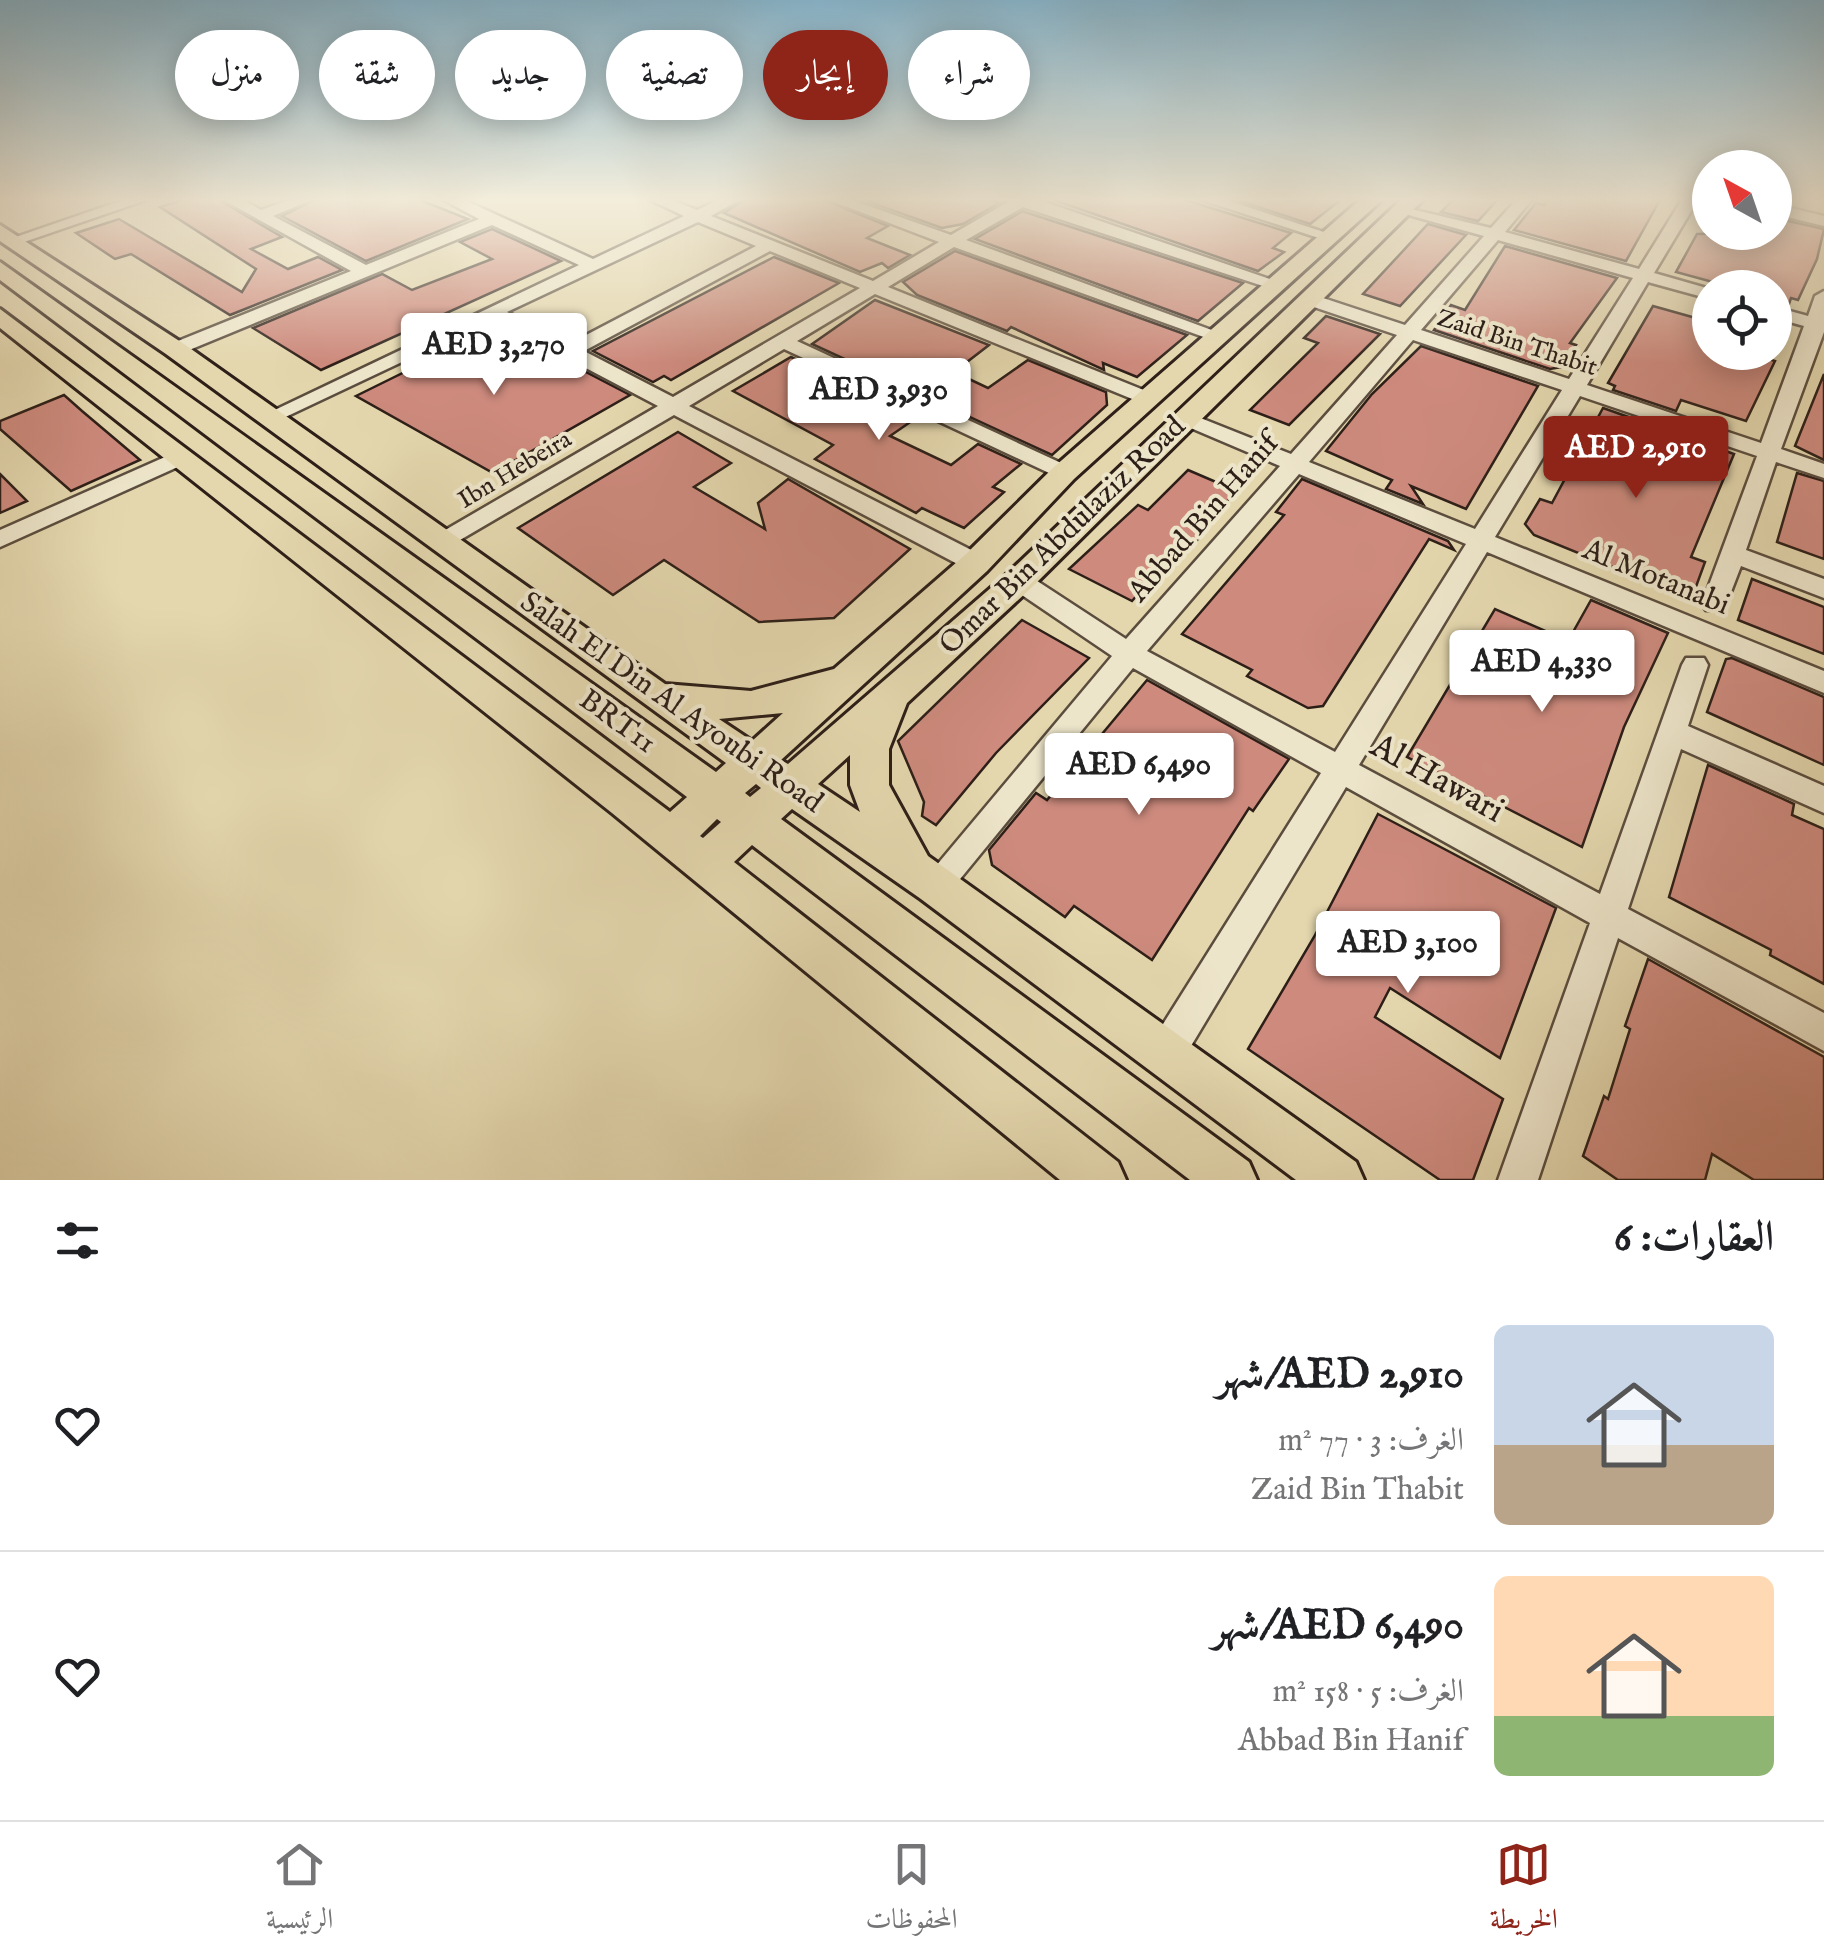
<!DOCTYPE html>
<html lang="ar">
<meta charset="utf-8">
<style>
body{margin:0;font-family:"IM FELL English",Amiri,serif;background:#f2f2f2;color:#202124;direction:rtl;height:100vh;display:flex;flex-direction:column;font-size:38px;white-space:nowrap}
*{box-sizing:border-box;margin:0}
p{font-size:32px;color:#757577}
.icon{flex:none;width:55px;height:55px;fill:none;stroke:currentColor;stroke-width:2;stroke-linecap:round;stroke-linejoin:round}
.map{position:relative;height:1180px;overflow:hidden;direction:ltr}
.side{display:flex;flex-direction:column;background:#fff;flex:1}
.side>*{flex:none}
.banner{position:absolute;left:30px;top:30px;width:1000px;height:90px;direction:rtl;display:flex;gap:20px}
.needle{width:65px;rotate:320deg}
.buttons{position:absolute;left:1692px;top:150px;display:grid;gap:20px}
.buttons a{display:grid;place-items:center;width:100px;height:100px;border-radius:50%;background:#fff;box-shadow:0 5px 25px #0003;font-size:50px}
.price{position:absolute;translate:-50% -85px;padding:0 22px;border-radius:10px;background:#fff;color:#222;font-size:32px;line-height:65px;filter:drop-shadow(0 2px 5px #0008)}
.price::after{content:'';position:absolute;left:50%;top:60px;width:30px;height:22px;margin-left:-15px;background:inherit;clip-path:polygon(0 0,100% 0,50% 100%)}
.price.selected{background:#8f2418;color:#fff}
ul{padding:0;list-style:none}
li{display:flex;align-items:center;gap:30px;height:250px;padding:0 50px}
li+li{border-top:2px solid #e0e0e0}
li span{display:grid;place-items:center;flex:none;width:280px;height:200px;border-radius:15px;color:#555}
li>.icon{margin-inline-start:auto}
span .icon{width:120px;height:120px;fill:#fffc;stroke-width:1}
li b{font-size:42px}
h2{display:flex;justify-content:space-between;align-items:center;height:120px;padding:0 50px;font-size:42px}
.tag{padding:0 35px;border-radius:45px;background:#fff;box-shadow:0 5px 25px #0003;font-size:35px;line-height:90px}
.tag.selected{background:#8f2418;color:#fff}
.tab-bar{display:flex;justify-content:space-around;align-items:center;height:140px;border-top:2px solid #e0e0e0;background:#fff;font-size:28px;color:#757577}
.tab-bar a{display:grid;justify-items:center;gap:5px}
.tab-bar .selected{color:#8f2418}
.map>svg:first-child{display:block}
.building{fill:#cd8a7d;stroke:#2d1f18;stroke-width:2.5}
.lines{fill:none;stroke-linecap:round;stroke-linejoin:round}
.minor-casing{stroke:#5b4d3e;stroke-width:5}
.major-casing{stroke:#2d1f18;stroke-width:6}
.minor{fill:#ede5ca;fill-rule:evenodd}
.major{fill:#e4d7ae;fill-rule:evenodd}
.labels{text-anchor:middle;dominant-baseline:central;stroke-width:8;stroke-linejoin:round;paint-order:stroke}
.far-street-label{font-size:25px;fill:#2d1f18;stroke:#ede5ca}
.street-label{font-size:30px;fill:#2d1f18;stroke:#ede5ca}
.near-street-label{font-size:35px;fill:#2d1f18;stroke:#ede5ca}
</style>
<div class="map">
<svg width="1824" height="1180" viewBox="0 0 1824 1180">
<rect width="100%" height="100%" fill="#e4d7ae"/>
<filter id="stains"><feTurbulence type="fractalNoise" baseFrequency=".002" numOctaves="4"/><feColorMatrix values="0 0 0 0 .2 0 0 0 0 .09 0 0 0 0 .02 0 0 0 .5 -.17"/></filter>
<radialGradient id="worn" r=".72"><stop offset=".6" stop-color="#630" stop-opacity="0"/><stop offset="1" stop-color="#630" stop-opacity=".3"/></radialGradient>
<g class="building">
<path d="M187,198h29l66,39 -31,12 37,20 30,-12 24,13 -112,45 -99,-61 -16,5 -39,-26 43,-14 123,73 14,-23 -96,-62z"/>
<path d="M319,198h96l53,21 -102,42 -84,-45z"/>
<path d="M747,198h73l68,28 -21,12 43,17 -22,13 -6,-5 -22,9 -136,-59z"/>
<path d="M858,198h128l13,5 -36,21 -21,4z"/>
<path d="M1048,198h131l112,35 -18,15 11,4 -26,19z"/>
<path d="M1277,198l9,3 57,-3 -33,26 -76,-25z"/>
<path d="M1455,198h44l-21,23 -37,-9z"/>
<path d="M1549,198h112l-35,63 -112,-31 22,-27 8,2z"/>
<path d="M1023,211l2,1 218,71 -45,38 -223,-82z"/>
<path d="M1775,218l49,11 -7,30 -19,41 -7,-2 -3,9 -13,-3v-16l-42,-5 -2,4 -55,-15 21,-38 78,-2z"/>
<path d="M1428,224l38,11 -66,71 -37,-12z"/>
<path d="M492,229l69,32 -240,109 -68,-42 129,-54 30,16 80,-31 -32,-17z"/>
<path d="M1505,246l112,32 -47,65 6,2 -15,22 -11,2 -116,-39 17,-25 14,5z"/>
<path d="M955,251l232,84 -50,42 -34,-14 1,7 -93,-43 -4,4 -90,-36 -14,-13z"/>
<path d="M774,257l65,26 -168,97 -7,-4 -11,6 -60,-31z"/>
<path d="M875,300l114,45 -35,27 34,16 40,-28 78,32 1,13 -55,50 -240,-111z"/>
<path d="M1653,306l57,16v30h36l29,9 -29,60 -65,-21 -5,11 -63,-21 2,-4 -7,-3z"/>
<path d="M1326,316l54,18 -91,91 -39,-15 68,-67 -14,-5z"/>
<path d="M498,326l132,69 -137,78 -137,-77z"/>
<path d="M1421,346l117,40 -72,123 -55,-23 12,18 -37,-15 6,-9 -66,-29 46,-57z"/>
<path d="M791,357l128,59 -29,20 61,29 27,-21 43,20 -28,23 11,5 -40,36 -42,-20 -6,5 -101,-54 18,-14 -100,-54z"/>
<path d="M1824,374v86l-29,-14z"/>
<path d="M64,395l18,16 58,49 -69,31 -71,-62v-8z"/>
<path d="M1603,408l131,46 -43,103 14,5 -11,30 -15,2 -145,-59 -9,-11 15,-25 12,4z"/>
<path d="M678,432l53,31 -37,24 71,42 -7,-26 30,-24 122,70 -76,69 -75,4 -95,-62 -51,35 -95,-67z"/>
<path d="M1188,470l49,21 -40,43 4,2 -30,30 -6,-3 -33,38 -63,-32 69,-64 10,5z"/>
<path d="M1797,473l27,8v78l-47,-17z"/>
<path d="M0,474l27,27 -27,12z"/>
<path d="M1302,479l146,62 6,9 -25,-11 -106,167 -15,2 -61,-32 5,-6 -70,-36 102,-119 -8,-3z"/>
<path d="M1752,579l72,28v47l-86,-34z"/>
<path d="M1591,600l77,33 -44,94 -42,120 -175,-90 88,-148 73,32z"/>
<path d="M1022,620l67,38 -93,95 -60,72 -14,-9 2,-14 -26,-61z"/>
<path d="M1732,658l92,39v68l-117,-53 19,-53z"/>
<path d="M1147,680l142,79 -36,52 -4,-3 -97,152 -78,-54 -9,11 -73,-52 -3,-15 47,-57 11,7z"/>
<path d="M1708,765l86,39 -2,11 32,14v155l-54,-29 1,-5 -102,-53z"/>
<path d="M1378,814l178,94 -56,150 -110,-70 -15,29 128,82 -30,81h-33l-192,-131 66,-112z"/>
<path d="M1648,959l176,98v123h-70l-42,-26 -7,26h-87l-35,-24 21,-60 4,3 22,-70 -5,-3z"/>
</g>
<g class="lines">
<defs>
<g id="minor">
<path d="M129,198h23l-131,45 -14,-3z"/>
<path d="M220,198h19l22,12 33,-12h22l-43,18 93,49 113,-46 -39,-21h20l133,61 91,-43 -38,-18h21l30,12 26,-12h20l-32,18 162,65 66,-39 -115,-44h22l105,37 57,-33 -3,-4h28l254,87 -15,4 -249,-82 -57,33 262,96 -9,6 -7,-2 -258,-93 -66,40 268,108v8h-14l-267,-109 -78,47 275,127 3,5 -11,7 -280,-131 -95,57 296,151 3,6 -3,6h-18l-293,-154 -231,135 -8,-2 -4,-6 4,-6 223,-130 -165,-87 -216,102h-14l-3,-4 319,-152 -87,-40 -310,128h-14v-8l183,-74zM698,222l58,24 -187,98 -62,-32zM770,251l90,37 -187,109 -89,-46z"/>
<path d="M1196,198h24l119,39 -14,3z"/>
<path d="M1518,198h15l-28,34 134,37 44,-71h16l-45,75 56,16v10l-62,-17 -61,103 174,58 43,-117 -29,-8v-11l33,9 7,-20 9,-5v41l-43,117 43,15v14l-48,-16 -30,88 78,29v19l-83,-32 -17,44h-18l-4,-6 55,-148 -177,-60 -85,141 329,134v22l-337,-141 -128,213 241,129 82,-229 4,-7h18l4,7 -20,61 136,60v27l-143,-64 -53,160 196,104v38l-206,-113 -80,242h-40l92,-257 -244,-136 -167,279 -13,5 -13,-5 -5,-13 5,-13 168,-267 -188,-105 -186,227 -11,5 -11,-5 -5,-10 192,-229 -102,-69 -3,-6 3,-6h18l98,64 154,-173 -101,-43v-8h14l98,39 106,-119 -95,-32v-8h12l91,30 79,-89 -86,-24v-6l93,22zM1498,240l135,38 -64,101 -148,-49zM1413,340l149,50 -87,139 -166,-67zM1299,474l167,70 -131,208 -188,-101z"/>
<path d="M1775,204l49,12v10l-49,-12z"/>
<path d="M183,449l11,7 -3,5 -191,86v-17z"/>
</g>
<path id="major" d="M1362,198h22l-310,281 -87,92 -206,189 7,4 220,-191 395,-375h22l-395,391 -123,114 -18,46v36l39,71 428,306 8,18h-68l-375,-281 -129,-90 -11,10 468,343 8,18h-67l-438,-335 -18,17 384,300 8,18h-66l-448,-367 -612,-485v-19l670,503 17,-15 -687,-517v-18l716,510 10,-9 -560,-409 -166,-113v-16l184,119 481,340 86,7 83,-22 131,-114 89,-88zM783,713l-31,28 -33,-22zM850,755v30l10,27 -42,-28zM756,784l5,4 -11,9 -5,-4zM717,819l4,3 -18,16 -3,-2z"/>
</defs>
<use href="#minor" class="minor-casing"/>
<use href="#major" class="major-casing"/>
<use href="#minor" class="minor"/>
<use href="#major" class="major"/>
</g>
<linearGradient id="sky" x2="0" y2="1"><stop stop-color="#87b6ce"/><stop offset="0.55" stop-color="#f3eddb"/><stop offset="1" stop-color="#f3eddb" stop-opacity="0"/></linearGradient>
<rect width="1824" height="363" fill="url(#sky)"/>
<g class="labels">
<g class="far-street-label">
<text transform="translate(1517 343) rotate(18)">Zaid Bin Thabit</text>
<text transform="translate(515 470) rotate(-31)">Ibn Hebeira</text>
</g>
<g class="street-label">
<text transform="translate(1204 518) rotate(-49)">Abbad Bin Hanif</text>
<text transform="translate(1063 536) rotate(-44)">Omar Bin Abdulaziz Road</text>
<text transform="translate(1656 578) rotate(22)">Al Motanabi</text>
<text transform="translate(671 703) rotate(35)">Salah El Din Al Ayoubi Road</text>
<text transform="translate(617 722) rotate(36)">BRT11</text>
</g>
<g class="near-street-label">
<text transform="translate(1437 779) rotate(29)">Al Hawari</text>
</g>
</g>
<rect width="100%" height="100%" filter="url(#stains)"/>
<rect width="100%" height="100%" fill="url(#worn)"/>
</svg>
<div class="buttons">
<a><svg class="needle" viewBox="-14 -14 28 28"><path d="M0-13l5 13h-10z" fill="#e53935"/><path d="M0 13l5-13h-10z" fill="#757577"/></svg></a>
<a><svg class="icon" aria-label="locate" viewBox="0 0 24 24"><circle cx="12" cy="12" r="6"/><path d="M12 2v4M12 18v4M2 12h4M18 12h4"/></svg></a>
</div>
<b class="price" style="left:494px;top:398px">AED 3,270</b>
<b class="price" style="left:879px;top:443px">AED 3,930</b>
<b class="price selected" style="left:1636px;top:501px">AED 2,910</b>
<b class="price" style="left:1542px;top:715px">AED 4,330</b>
<b class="price" style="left:1139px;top:818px">AED 6,490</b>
<b class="price" style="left:1408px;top:996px">AED 3,100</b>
<div class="banner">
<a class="tag">شراء</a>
<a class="tag selected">إيجار</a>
<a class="tag">تصفية</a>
<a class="tag">جديد</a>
<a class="tag">شقة</a>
<a class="tag">منزل</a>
</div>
</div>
<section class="side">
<h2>العقارات: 6<svg class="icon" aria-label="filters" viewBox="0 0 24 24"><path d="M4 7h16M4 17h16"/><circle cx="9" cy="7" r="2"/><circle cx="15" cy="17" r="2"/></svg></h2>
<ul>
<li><span style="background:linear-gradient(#c9d6e8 60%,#b9a48a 0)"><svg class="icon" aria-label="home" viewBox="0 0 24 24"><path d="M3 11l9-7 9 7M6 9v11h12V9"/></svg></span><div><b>AED 2,910/شهر</b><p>الغرف: 3 · 77 m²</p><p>Zaid Bin Thabit</p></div><svg class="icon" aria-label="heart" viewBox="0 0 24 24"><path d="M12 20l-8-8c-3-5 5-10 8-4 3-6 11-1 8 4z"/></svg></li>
<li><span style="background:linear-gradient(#ffd9b3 70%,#8fb573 0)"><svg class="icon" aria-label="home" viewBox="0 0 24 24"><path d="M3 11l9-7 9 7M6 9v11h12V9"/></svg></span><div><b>AED 6,490/شهر</b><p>الغرف: 5 · 158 m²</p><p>Abbad Bin Hanif</p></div><svg class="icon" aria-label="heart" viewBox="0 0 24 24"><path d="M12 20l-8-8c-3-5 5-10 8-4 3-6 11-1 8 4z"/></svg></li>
</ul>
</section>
<nav class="tab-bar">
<a class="selected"><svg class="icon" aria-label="map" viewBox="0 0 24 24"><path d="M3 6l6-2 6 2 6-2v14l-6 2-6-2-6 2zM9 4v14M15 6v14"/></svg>الخريطة</a>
<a><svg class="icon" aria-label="saved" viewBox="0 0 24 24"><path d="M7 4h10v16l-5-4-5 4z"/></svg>المحفوظات</a>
<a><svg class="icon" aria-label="home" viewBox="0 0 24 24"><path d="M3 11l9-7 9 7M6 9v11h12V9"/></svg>الرئيسية</a>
</nav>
